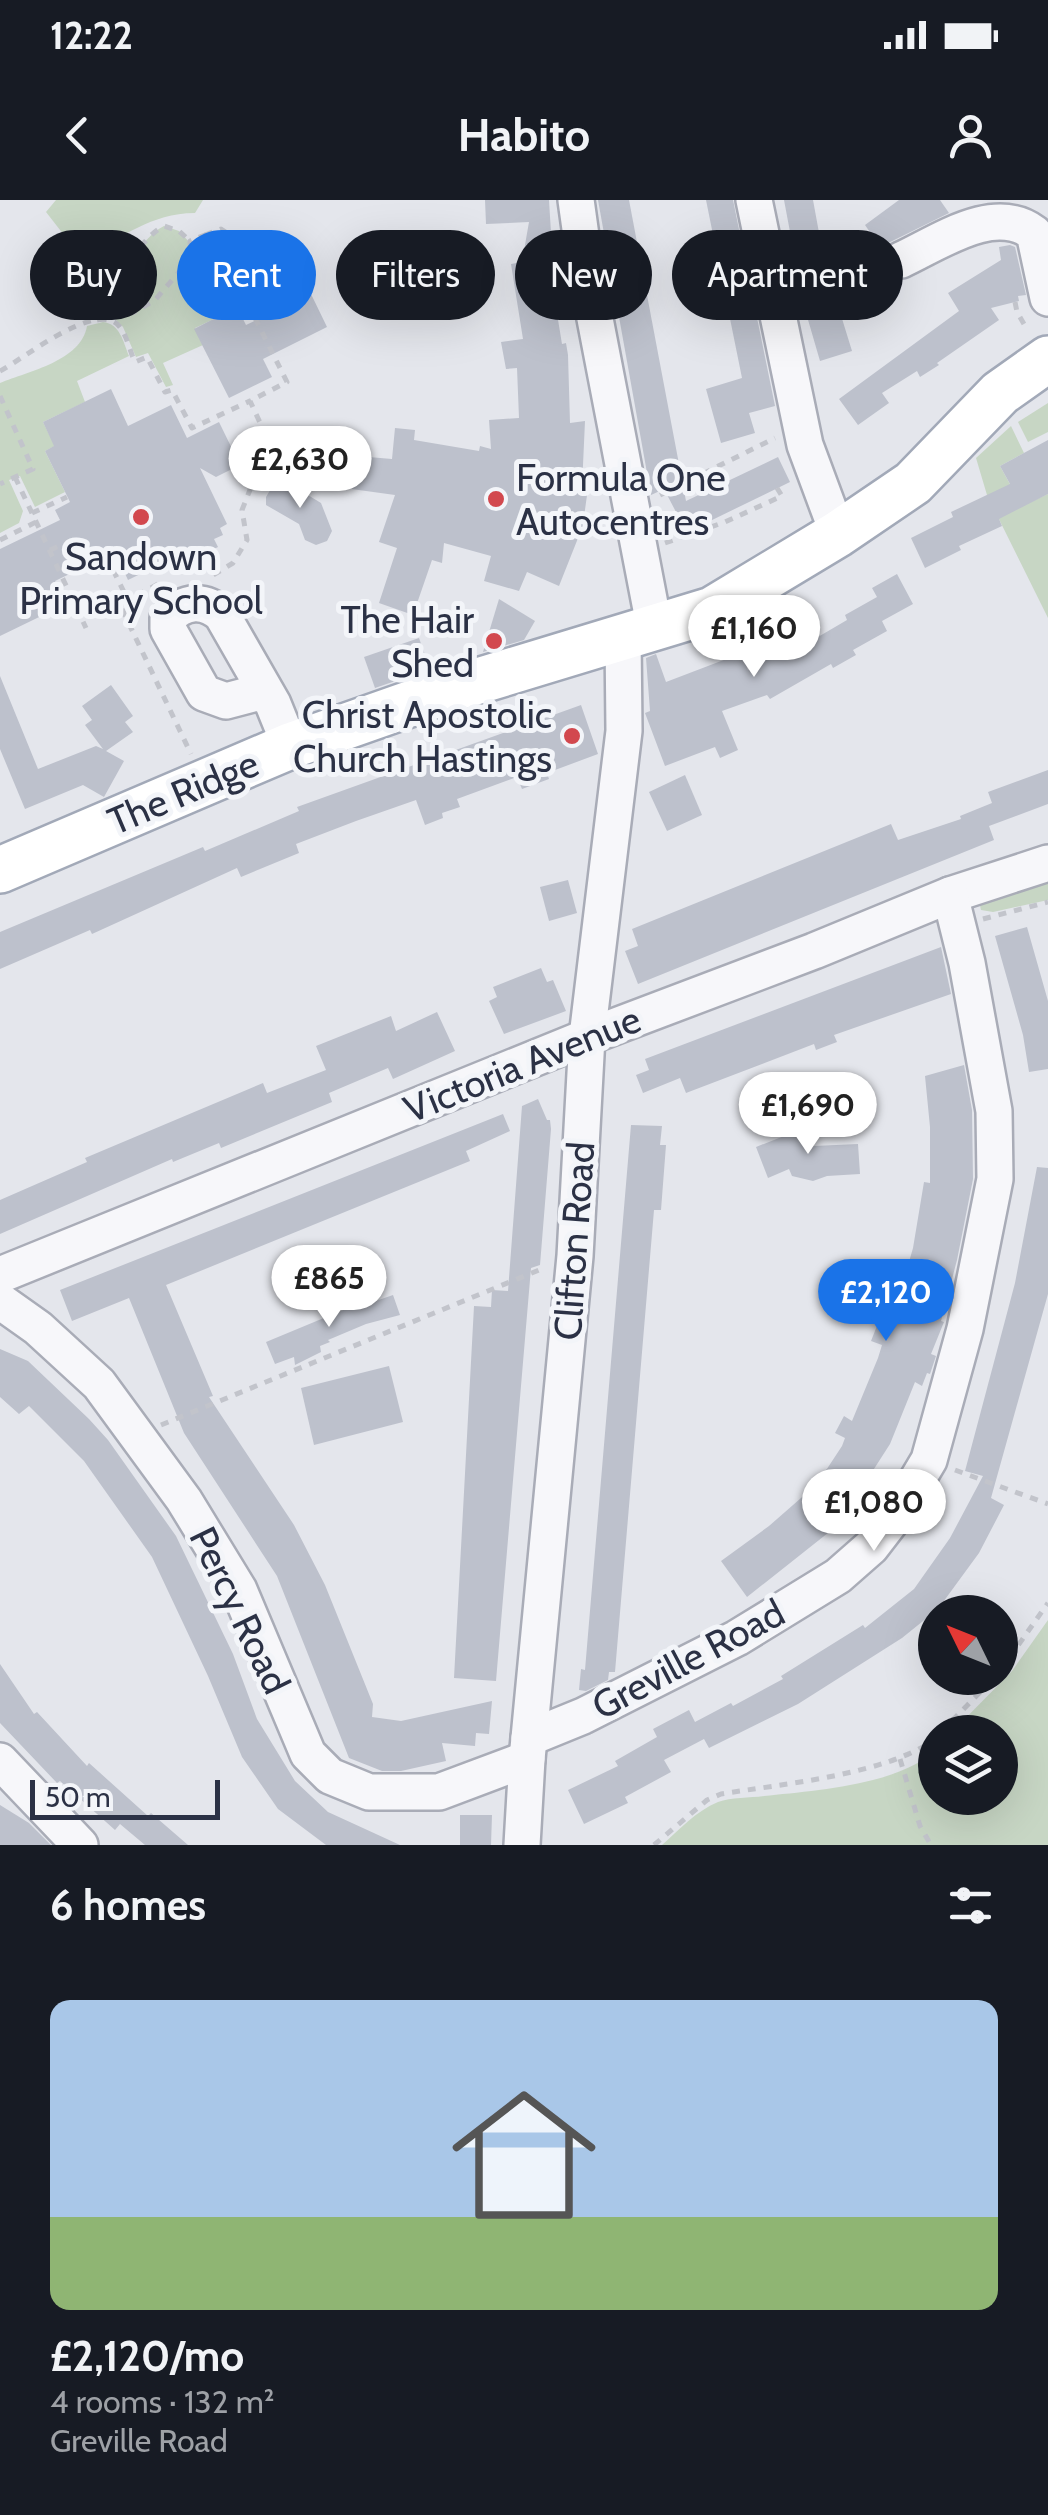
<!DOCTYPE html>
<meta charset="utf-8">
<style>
body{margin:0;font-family:Cabin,sans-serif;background:#20242c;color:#f1f3f6;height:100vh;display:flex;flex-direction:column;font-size:38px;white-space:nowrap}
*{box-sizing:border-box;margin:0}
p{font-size:32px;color:#9ea1a6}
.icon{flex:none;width:55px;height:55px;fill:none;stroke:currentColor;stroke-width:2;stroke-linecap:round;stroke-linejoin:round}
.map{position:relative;height:1645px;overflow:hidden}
.details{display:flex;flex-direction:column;background:#171b24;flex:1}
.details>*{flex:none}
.banner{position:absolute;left:30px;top:30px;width:990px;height:90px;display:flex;gap:20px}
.needle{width:65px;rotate:313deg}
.tools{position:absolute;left:918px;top:1395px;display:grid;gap:20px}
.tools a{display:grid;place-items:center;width:100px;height:100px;border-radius:50%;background:#171b24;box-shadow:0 10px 40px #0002;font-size:50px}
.scale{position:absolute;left:30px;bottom:25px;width:190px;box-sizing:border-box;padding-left:10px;border:5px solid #2b3145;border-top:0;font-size:28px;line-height:35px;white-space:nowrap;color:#2b3145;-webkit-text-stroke:8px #f3f5f9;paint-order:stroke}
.price{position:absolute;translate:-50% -85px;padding:0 22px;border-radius:35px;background:#fff;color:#222;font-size:32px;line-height:65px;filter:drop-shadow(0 2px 5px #0008)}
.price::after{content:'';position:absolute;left:50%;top:60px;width:30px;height:22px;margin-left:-15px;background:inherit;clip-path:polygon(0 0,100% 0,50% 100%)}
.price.selected{background:#1a73e8;color:#fff}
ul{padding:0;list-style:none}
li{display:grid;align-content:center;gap:20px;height:530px;padding:0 50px}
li+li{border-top:2px solid #363941}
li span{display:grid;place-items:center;height:310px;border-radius:20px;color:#555}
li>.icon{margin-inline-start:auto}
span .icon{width:180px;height:180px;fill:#fffc;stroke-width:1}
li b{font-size:42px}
h2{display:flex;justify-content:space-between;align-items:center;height:120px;padding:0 50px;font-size:42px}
.tag{padding:0 35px;border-radius:45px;background:#171b24;box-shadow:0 10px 40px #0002;font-size:35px;line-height:90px}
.tag.selected{background:#1a73e8;color:#fff}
.status{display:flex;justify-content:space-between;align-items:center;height:70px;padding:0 50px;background:#171b24;direction:ltr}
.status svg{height:28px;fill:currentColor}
header{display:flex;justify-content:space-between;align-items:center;height:130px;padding:0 50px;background:#171b24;font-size:45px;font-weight:700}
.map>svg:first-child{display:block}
.green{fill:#c7d6c4}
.building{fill:#bdc1cc}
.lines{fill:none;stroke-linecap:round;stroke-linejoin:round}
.minor-casing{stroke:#a9acb7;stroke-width:40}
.major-casing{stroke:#a2a9b8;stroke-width:50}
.path{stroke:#c2c4cb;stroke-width:5;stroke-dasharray:8 8;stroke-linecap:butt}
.minor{stroke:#f7f7fa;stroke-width:35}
.major{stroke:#fff;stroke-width:45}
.poi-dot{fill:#d2484e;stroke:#f3f5f9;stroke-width:4}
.labels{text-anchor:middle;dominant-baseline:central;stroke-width:10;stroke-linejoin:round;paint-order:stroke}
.poi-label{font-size:38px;fill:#2b3145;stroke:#f3f5f9;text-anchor:end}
.street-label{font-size:38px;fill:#2b3145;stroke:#f3f5f9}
</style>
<div class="status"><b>12:22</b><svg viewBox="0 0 49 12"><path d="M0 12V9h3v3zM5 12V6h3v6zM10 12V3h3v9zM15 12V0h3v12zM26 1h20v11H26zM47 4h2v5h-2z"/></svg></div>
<header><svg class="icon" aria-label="back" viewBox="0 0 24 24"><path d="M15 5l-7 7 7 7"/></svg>Habito<svg class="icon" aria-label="person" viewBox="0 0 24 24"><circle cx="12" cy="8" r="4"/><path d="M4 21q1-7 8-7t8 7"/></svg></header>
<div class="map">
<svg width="1048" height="1645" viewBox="0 0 1048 1645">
<rect width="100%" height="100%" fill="#e4e6ec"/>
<g class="green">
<path d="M56,0h147l-8,13c-46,0 -69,26 -110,38l-14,-7 -25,-32z"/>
<path d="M164,26l15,5 12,13 9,-3 -3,20 10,5 25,-24 5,2 -44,52 11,16 72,-30 3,5 -37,29 -5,-8 -42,20 8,17 -40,18 10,22 -7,2 -18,-34 -12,4 -13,-30 -8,-8 -19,-2 -16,-23c6,-43 28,-25 53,-41 12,-9 17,-20 31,-27z"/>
<path d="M243,48l27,28 -64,27 -4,-6z"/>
<path d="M103,122c17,2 20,19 26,34l-52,25 8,21 -42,20 12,24 -10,5 20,41 -30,15 -15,-31 -11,4 14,31 -4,12 -19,10v-150c29,-12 81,-22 87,-57z"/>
<path d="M1048,203v29l-20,10 -10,-20z"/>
<path d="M1011,226l13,27 -24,13 22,40 26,-12v124l-61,-123 -11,-37z"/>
<path d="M1048,675v25l-55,12 -12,-2 -2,-9z"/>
<path d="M1048,1420v225h-386c17,-15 34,-34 56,-43 13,-5 32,-4 46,-6 48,-5 136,-11 171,-46v48h65v-66h-48l60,-61z"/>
</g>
<g class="building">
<path d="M485,0h64l2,33 -4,20 15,91 4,-1 2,12 2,68 15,-2 -3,66 6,1 -4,29 2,1 -27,68 -32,-14 -8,19 -35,-10 7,-25 -47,-13 -2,20 -10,-3 -19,55 -34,-12 18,-55 -18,-6 16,-47 -87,-12 2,-31 82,7 3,-31 20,2 -1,10 65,11 1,-5 11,3 -2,-29 30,-2 -2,-50 -11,1 -5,-27 22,-3 -12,-75 11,-2 7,-40 -43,2z"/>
<path d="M598,0h31l57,301 92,-44 12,25 -82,40 -4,-7 -14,8 1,9 -4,1 -23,-44 -13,6z"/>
<path d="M706,0h27l42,206 -26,7 6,20 -34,10 -15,-54 36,-11z"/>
<path d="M784,0h29l18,98 4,-2 17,55 -32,10 -16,-55z"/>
<path d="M899,0h41l9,13 -69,34 -15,-22z"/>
<path d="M1010,45l5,2 11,48 -8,1 1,5 -28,7 8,12 -62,43 2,2 -19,12 -3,-6 -35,22 7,10 -31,22 -19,-26 120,-88 -11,-18 53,-33 -2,-13z"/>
<path d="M311,94l16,33 -64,32 9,18 -43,21 -35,-69 43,-22 9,18z"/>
<path d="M111,189l17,37 43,-21 16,33 32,-16 21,43 -24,12 -16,-9 27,56 -7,4 3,7 -9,4 4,8 -37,18 -4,-9 -49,24 -13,-28 -60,29 11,23 -66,32v-87l60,-29 -5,-10 15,-8 -25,-51 9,-5 -11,-24z"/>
<path d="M1048,240v54l-49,25 3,7 -43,20 2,4 -36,18 -14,-30 42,-21 -2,-5 59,-28 -10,-18z"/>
<path d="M278,277l43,26 11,28 -5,10 -11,4 -11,-5 -6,-16 -33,-19v-8z"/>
<path d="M897,374l16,30 -31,17 5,10 -34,19 3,5 -23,13 -2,-4 -61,35 -3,-4 -45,16 16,39 -18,8 -5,-11 -50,19 -20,-53 5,-2 -4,-53 10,-4 10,28 76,-29 6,17 55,-31 3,5 41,-24 -2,-5 32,-18 -5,-9z"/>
<path d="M499,399l36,22 -11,19 -41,12z"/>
<path d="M419,438l11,31 -55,19 -11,-31z"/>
<path d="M0,476l38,93 58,-23 7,3 -18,-24 7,-5 -10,-14 29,-21 22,31 -8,6 8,10 -27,19 18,10 -20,36 -21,-12 -58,24 -25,-60z"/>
<path d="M581,505l17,49 -51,19 2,6 -27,10 -5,-12 -60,22 3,8 -18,6 1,5 -18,7 -9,-25 -60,21 -60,23 3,9 -58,24 -4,-9 -145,66 -2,-4 -90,39v-37l203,-85 2,4 94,-40 -2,-4z"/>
<path d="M1048,570v34l-59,22 5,14 -356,144 -13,-33 13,-5 -6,-17 259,-105 7,16 63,-21 -1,-3 32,-13 -4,-11z"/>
<path d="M685,575l17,40 -35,16 -18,-39z"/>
<path d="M568,680l9,33 -28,8 -9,-34z"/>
<path d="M1027,727l21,74v68l-19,3 -6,-37 -28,-99z"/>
<path d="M941,747l10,47 -117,41 3,7 -21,8 -2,-6 -128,49 -6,-15 -37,15 -7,-18 13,-5 -4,-11z"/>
<path d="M541,768l6,14 6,-2 13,31 -62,23 -15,-33 8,-4 -4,-10z"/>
<path d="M437,812l18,39 -62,28 -5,-11 -59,25 3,9 -111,46 -2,-5 -46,19 -1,-3 -172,75v-34l87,-38 -2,-4 178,-75 4,10 59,-23 -10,-24 75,-30 5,15z"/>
<path d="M964,865l8,45 1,69 -16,81 -16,61 3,1 -13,32 5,2 -6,18 -3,-1 -5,13 -7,-4 -25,62 -52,81 -91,72 -26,-36 48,-35 48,-42 25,-38 3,-8 -10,-5 9,-17 8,5 26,-63 4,-13 -11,-4 15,-38 10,4 17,-59 11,-66 6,1v-56l-5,-51z"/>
<path d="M538,899l9,21h3l1,9 -11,136 -9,3 -35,413 -42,-3 20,-372 17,1 1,-17 16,1 14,-185z"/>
<path d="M503,914l7,17 -44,20 4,10 -304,124 47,111 -4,1 85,128 31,60 48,119 -1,13 29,4 91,-20 -3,33 -13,-1 -1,13 -33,-3 4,18 -45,10h-19l-33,-13 -72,-182 -93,-143 -55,-135 -57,23 -12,-31z"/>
<path d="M631,925l31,1 -2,19h6l-5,65h-7l-39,462h-6l-1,8 -22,11 -7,-1 2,-21 4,1z"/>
<path d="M807,927l7,19 44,-2 2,30 -33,2 -14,5 -21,-5 -3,-7 -21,9 -12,-31z"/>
<path d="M1037,967l11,1v126l-57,204 13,7 -25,48 -41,56 -36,29 -104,66 -89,44 -5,-9 -40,21 7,12 -46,25 3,6 -44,21 -16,-34 50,-24 -3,-5 42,-24 -4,-8 36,-19 6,12 36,-19 2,3 50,-27 -2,-3 82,-51 2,3 49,-39 36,-51 33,-62 -18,-5 50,-188z"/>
<path d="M393,1095l7,20 -34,9 -38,16 2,2 -10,4 1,6 -26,13 -1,-8 -19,7 -9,-22 106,-44 1,4z"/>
<path d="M0,1149l28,12 61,58 19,21 68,96 57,118 24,65 38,62 33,31 72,33h-74l-48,-36 -36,-52 -34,-81 -56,-119 -68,-96 -55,-55 -10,8 -19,-17z"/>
<path d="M389,1166l14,56 -89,23 -13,-57z"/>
<path d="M0,1464l34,50 3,-2 50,54 2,-3 59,53 3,-3 37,32h-43l-25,-21 -5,6 -55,-49 -3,2 -57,-60z"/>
<path d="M0,1605l29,18 22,22h-51z"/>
<path d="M460,1615h32l-1,30h-31z"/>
</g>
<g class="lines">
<defs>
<g id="minor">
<path d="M576,0l10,72 68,353"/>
<path d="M754,0l51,245 33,89"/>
<path d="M901,60c39,-18 93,-57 133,-27l14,65"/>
<path d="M264,491l-38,10 -22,-8 -36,-64v-11c16,-18 37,-19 54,-3l51,89 17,42"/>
<path d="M0,1075l587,-238 227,-86 136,-56 98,-32"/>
<path d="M0,1101l38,27 61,56 85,116 55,90 69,164 22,22 39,16h70l88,-33"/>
<path d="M529,1538l54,-22 154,-78 101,-62 33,-29 27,-35 31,-52 36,-131 30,-150 -1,-68 -27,-148 -17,-68"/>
<path d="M0,1561l80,84"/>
<path d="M522,1645l5,-86 48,-503 12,-219 37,-306 -1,-94"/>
</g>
<path id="major" d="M0,670l290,-124 162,-57 260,-79 126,-76 75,-51 87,-90 48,-34"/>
</defs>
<use href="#minor" class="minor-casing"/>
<use href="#major" class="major-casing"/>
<g class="path">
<path d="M205,35l16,-6 12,8"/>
<path d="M242,44l35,34"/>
<path d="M1015,102l2,10 7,12 6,-5"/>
<path d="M96,117l-16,-23c6,-43 28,-25 53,-41 12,-9 17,-20 31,-27l15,5 11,10"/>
<path d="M97,120l37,-8 21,-12 36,-42 -1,-17 15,-6 -4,24 8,3 24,-25 9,7 -45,53 9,12 71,-31 8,8 -31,30 33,66 -37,19 19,41 -27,68 5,30 -14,23 -23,14"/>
<path d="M0,171c22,-11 97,-72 119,-45 8,9 11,26 16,36l12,-5 18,35 7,-2 20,38 58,-27"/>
<path d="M0,196l33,73 -33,15"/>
<path d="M15,277l71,151"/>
<path d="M660,295l115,-57"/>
<path d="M32,313l35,-16"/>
<path d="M0,340l36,-18"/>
<path d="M665,343l60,-21 57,-26 -5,-8"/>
<path d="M50,350l20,-9"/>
<path d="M106,356l22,44"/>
<path d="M158,384l-38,21 71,149"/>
<path d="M983,719l65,-17"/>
<path d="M161,1225l383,-157"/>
<path d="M955,1270l93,34"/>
<path d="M1000,1471l48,-68"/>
<path d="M941,1532l53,-54"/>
<path d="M900,1559l20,67 11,19"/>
<path d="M654,1645l53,-45 14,-6c60,-10 165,-19 214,-55"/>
</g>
<use href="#minor" class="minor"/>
<use href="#major" class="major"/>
</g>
<g class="poi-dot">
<circle cx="496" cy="299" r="10"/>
<circle cx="141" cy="317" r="10"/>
<circle cx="494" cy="441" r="10"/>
<circle cx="572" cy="536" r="10"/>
</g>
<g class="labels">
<g class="poi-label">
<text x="516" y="277" text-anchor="start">Formula One<tspan x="516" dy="44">Autocentres</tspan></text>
<text x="141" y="356" text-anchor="middle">Sandown<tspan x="141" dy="44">Primary School</tspan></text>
<text x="474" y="419">The Hair<tspan x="474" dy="44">Shed</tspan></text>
<text x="552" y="514">Christ Apostolic<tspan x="552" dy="44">Church Hastings</tspan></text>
</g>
<g class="street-label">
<text transform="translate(183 592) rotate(-23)">The Ridge</text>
<text transform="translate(522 864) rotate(-22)">Victoria Avenue</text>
<text transform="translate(574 1041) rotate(-86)">Clifton Road</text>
<text transform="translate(240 1410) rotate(64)">Percy Road</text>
<text transform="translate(688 1459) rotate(-28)">Greville Road</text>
</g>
</g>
</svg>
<div class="tools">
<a><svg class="needle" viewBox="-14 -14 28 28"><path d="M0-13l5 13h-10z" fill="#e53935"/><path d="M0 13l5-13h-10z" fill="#9ea1a6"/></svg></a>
<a><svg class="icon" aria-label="layers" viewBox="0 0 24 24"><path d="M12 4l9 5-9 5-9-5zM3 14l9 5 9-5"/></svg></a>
</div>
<div class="scale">50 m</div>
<b class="price" style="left:300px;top:311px">£2,630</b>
<b class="price" style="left:754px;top:480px">£1,160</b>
<b class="price" style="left:808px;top:957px">£1,690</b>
<b class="price" style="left:329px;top:1130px">£865</b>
<b class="price selected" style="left:886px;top:1144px">£2,120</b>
<b class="price" style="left:874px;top:1354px">£1,080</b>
<div class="banner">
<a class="tag">Buy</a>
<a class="tag selected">Rent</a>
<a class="tag">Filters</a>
<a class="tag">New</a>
<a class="tag">Apartment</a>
</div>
</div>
<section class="details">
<h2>6 homes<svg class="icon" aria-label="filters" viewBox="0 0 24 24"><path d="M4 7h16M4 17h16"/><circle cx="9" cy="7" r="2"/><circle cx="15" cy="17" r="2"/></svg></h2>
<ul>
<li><span style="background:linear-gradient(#a9c7e8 70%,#8fb573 0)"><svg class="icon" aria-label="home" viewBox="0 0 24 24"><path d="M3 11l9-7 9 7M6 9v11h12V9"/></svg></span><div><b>£2,120/mo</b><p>4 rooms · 132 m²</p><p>Greville Road</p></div></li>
</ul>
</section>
